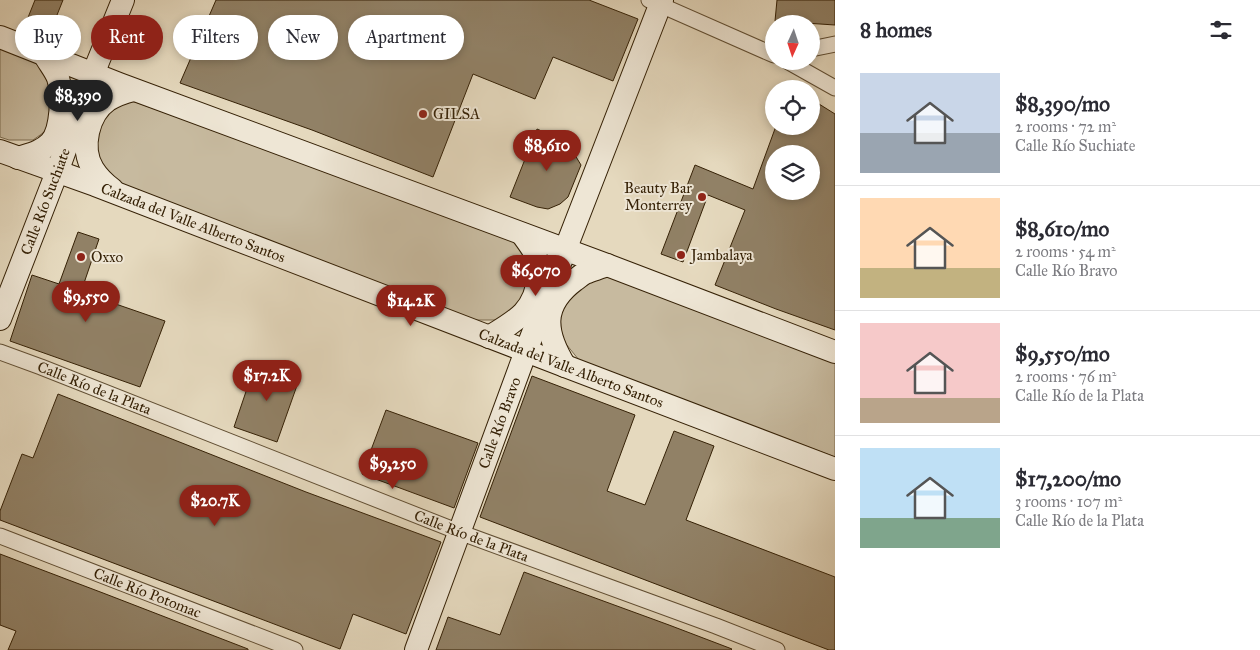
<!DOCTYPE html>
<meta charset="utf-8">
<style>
body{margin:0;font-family:"IM FELL Great Primer",serif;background:#f2f2f3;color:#2b2b33;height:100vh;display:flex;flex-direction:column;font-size:19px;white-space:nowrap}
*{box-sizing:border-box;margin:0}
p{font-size:16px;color:#7c7c81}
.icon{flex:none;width:28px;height:28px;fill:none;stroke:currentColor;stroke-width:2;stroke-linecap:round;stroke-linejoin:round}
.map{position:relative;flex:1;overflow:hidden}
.details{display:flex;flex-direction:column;background:#fff;width:425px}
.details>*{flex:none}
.banner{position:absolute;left:15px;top:15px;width:475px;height:45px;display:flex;gap:10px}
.needle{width:32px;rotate:183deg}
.tools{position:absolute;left:765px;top:15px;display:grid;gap:10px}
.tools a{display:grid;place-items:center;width:55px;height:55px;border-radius:50%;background:#fff;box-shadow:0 2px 8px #0003;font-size:25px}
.price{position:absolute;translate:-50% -42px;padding:0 11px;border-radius:18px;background:#8f2418;color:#fff;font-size:16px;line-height:32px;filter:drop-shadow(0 1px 2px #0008)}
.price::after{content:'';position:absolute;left:50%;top:30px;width:15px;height:11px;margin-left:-8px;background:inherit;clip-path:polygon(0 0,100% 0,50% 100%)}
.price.selected{background:#222;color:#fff}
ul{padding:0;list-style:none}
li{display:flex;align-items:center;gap:15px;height:125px;padding:0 25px}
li+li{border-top:1px solid #e1e1e2}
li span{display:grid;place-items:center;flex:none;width:140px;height:100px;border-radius:0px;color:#555}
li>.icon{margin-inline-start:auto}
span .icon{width:60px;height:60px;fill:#fffc;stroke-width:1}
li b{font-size:21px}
h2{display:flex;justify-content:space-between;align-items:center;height:60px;padding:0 25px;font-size:21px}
.tag{padding:0 18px;border-radius:22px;background:#fff;box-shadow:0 2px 8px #0003;font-size:18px;line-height:45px}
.tag.selected{background:#8f2418;color:#fff}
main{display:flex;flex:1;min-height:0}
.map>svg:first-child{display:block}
.green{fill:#c7ba9f;stroke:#7e6e52}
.building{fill:#918166;stroke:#352106;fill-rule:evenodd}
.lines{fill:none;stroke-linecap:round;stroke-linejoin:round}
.street-casing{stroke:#614f34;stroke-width:17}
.secondary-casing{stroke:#352106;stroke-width:24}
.street{stroke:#eee6d5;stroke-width:15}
.secondary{stroke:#eee6d5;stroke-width:22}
.poi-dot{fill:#8f2418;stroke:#eee6d5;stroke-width:2}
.labels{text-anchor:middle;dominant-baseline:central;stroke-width:4;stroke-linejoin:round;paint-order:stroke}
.poi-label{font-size:15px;fill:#352106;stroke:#eee6d5;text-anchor:start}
.street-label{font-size:15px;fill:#352106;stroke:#eee6d5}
</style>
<main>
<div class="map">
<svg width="835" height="650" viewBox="0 0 835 650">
<rect width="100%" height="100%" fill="#e5d9be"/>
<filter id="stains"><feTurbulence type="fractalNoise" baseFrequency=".004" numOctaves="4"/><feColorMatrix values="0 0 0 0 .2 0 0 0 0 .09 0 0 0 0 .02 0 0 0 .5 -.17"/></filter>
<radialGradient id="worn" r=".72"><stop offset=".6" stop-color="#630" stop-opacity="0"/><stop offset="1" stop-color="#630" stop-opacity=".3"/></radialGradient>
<g class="green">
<path d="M0,44l40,14 14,22 -4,48 -17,12h-24l-9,-3z"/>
<path d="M121,97l395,141 14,21 4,28 -33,33h-28l-364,-139 -19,-25 11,-48z"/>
<path d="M610,272l225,86v99l-256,-97 -17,-21 -2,-24 9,-23z"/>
</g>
<g class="building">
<path d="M35,0h28l-12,30 -24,-10z"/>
<path d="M216,0h373l49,19 -25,62 -60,-24 -18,42 -62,-25 -40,103 -121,-47 -132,-47z"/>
<path d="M777,0h58v25l-60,-4z"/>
<path d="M811,99l24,15v216l-59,-21 -61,-24 30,-75 -37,-15 -25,67 -22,-8 34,-89 58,24 23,-63h35zM774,154h37v37h-37z"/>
<path d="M537,129l30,13 14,23 -13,32 -8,7 -12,5 -11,-2 -27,-10z"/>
<path d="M78,232l21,7 -18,53 84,29 -25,66 -130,-46 22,-66 27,9z"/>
<path d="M256,362l44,15 -23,65 -43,-15z"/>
<path d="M532,376l103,39 -28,76 38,14 29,-74 40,15 -28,74 149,57v73h-6l-349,-133z"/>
<path d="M58,394l248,98 135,50 -35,92 -53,-20 -13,35 -340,-129v-9l22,-57 11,4z"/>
<path d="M386,410l92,33 -24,65 -92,-34z"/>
<path d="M0,554l103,39 145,56v1h-240l8,-19 -16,-6z"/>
<path d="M524,572l145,53 63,24 -1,1h-295l12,-33 52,18z"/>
</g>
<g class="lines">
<defs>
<g id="street">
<path d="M649,0l125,55"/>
<path d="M811,49l24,-5"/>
<path d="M787,61l48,27"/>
<path id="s1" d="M0,352l41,15 418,165 257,94 61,24"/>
<path id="s2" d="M0,536l295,114"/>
</g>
<g id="secondary">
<path d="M0,37l119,47 488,181 228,87"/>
<path id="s3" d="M0,151l95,34 470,181 270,103"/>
<path d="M18,158c12,-4 23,-6 32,-15 12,-12 13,-50 8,-65 -3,-8 -10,-16 -14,-24"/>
<path d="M112,189c-8,-6 -14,-12 -19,-20 -13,-21 -5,-55 15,-69 8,-5 17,-8 25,-10"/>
<path id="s4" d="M0,319l57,-147 36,-98 30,-74"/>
<path d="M489,337c27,-16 47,-27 49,-60 0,-8 0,-16 -3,-23 -3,-7 -9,-14 -13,-20"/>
<path d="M565,366c-20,-33 -25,-60 10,-86 3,-2 6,-5 10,-7 7,-3 15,-5 22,-8"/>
<path id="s5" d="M416,650l110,-299 136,-351"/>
</g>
</defs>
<use href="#street" class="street-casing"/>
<use href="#secondary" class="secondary-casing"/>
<use href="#street" class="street"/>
<use href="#secondary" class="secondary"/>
</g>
<g class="poi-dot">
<circle cx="423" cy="114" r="5"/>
<circle cx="702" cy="197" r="5"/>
<circle cx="681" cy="255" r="5"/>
<circle cx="81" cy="257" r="5"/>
</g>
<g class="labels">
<g class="poi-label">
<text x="433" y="114">GILSA</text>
<text x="692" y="188" text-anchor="end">Beauty Bar<tspan x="692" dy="17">Monterrey</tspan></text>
<text x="691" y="255">Jambalaya</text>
<text x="91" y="257">Oxxo</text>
</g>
<g class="street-label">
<text stroke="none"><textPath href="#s4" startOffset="126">Calle Río Suchiate</textPath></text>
<text stroke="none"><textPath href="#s3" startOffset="206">Calzada del Valle Alberto Santos</textPath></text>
<text stroke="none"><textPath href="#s3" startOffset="611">Calzada del Valle Alberto Santos</textPath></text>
<text stroke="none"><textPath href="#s1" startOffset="101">Calle Río de la Plata</textPath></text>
<text stroke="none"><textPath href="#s5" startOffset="242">Calle Río Bravo</textPath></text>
<text stroke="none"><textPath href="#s1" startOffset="506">Calle Río de la Plata</textPath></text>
<text stroke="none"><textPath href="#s2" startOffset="158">Calle Río Potomac</textPath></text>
</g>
</g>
<rect width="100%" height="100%" filter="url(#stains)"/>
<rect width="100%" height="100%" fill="url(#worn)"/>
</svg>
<div class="tools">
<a><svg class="needle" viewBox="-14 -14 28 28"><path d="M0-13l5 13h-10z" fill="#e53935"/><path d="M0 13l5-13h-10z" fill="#7c7c81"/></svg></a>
<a><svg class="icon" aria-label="locate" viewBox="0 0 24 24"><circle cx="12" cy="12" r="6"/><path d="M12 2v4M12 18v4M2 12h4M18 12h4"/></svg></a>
<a><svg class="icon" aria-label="layers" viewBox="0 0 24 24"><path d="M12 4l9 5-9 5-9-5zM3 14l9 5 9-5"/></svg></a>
</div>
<b class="price selected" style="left:78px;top:122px">$8,390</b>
<b class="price" style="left:547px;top:172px">$8,610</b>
<b class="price" style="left:536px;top:297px">$6,070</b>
<b class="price" style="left:86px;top:323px">$9,550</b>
<b class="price" style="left:411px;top:327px">$14.2K</b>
<b class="price" style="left:267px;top:402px">$17.2K</b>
<b class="price" style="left:393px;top:490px">$9,250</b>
<b class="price" style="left:215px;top:527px">$20.7K</b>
<div class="banner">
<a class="tag">Buy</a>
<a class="tag selected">Rent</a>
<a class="tag">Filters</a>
<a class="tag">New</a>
<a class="tag">Apartment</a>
</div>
</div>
<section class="details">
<h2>8 homes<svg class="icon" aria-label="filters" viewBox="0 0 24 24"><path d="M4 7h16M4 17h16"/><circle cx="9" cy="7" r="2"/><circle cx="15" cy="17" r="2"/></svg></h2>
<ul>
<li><span style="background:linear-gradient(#c9d6e8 60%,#9aa5b1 0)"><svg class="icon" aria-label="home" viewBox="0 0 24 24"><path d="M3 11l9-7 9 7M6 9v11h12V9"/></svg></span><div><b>$8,390/mo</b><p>2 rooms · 72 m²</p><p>Calle Río Suchiate</p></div></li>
<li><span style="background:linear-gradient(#ffd9b3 70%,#c2b280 0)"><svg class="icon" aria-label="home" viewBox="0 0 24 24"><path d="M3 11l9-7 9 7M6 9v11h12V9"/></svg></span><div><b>$8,610/mo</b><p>2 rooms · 54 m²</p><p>Calle Río Bravo</p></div></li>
<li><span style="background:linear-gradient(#f6c9c9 75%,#b9a48a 0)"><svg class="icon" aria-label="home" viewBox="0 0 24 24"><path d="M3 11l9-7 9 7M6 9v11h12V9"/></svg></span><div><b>$9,550/mo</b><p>2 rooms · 76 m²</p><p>Calle Río de la Plata</p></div></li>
<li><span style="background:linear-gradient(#bfe0f5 70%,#7fa58c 0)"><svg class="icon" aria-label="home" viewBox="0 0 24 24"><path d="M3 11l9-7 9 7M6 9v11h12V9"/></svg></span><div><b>$17,200/mo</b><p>3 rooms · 107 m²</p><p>Calle Río de la Plata</p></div></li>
</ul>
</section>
</main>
